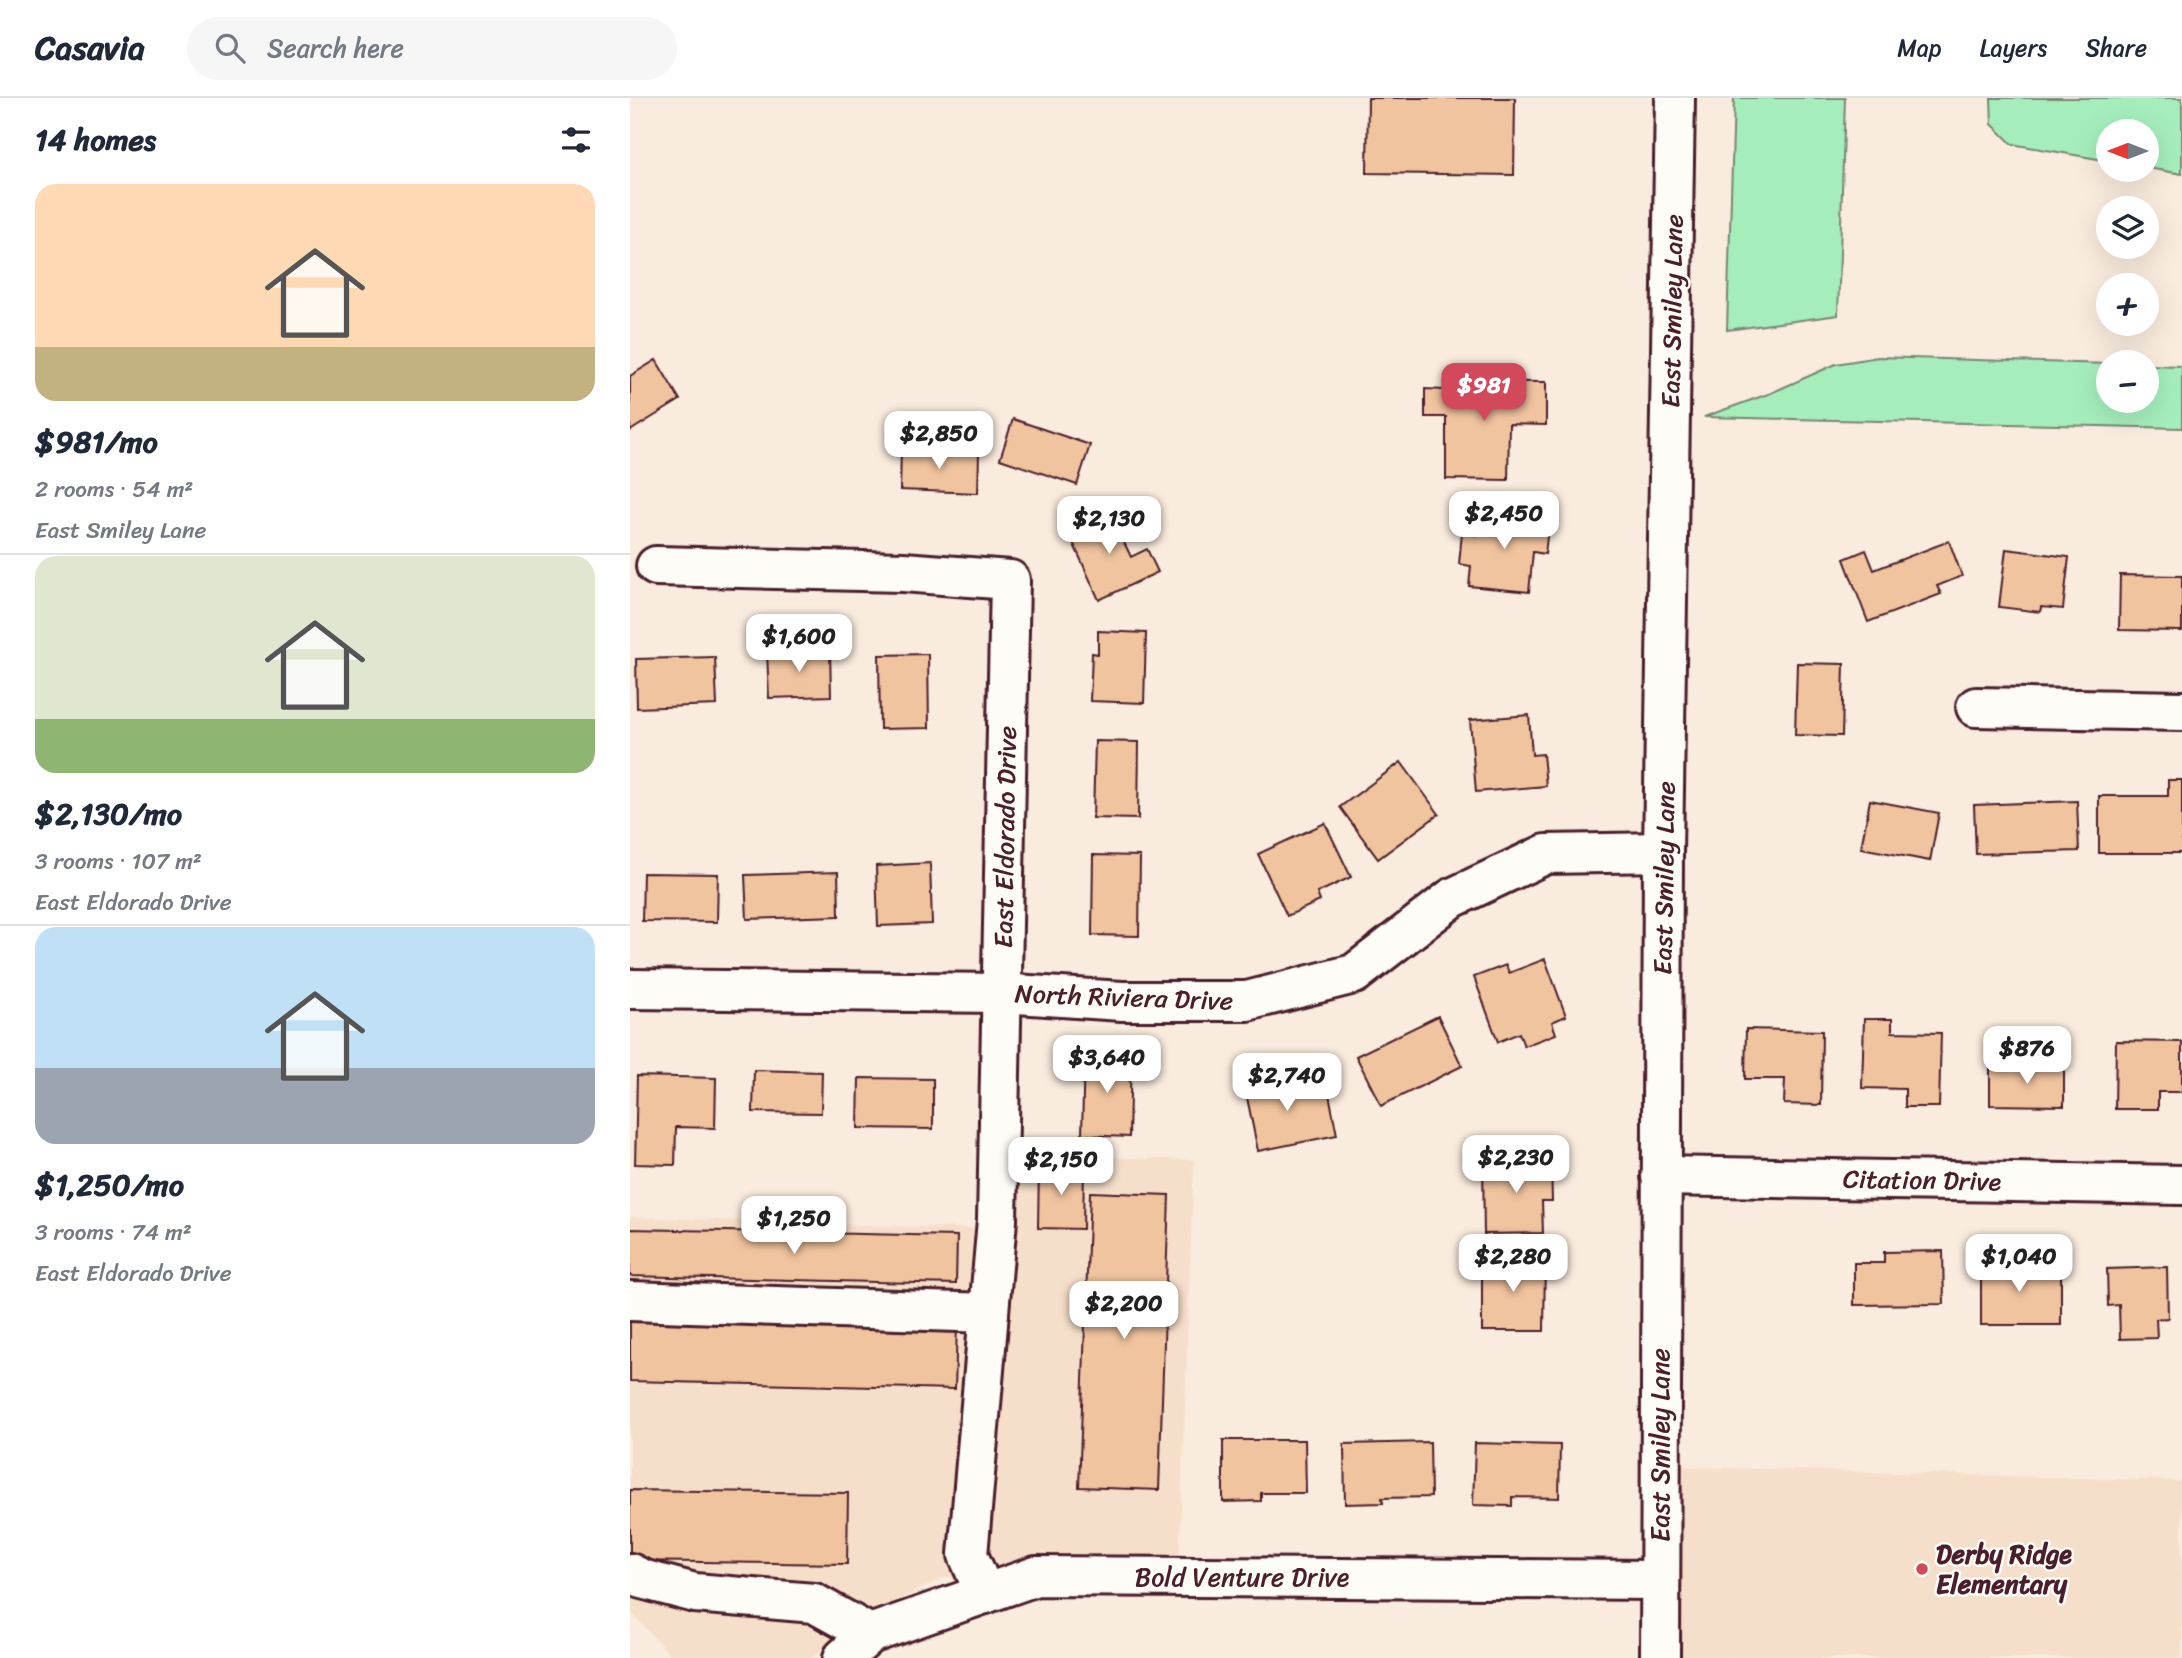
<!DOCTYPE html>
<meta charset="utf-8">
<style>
body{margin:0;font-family:Sriracha,sans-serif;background:#f6f6f7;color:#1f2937;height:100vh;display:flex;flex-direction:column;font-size:26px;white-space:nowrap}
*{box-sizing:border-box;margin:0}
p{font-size:23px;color:#747a83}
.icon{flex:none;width:38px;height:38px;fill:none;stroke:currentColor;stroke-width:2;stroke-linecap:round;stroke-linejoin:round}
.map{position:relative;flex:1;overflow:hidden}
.sheet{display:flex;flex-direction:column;background:#fff;width:630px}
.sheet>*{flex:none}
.needle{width:46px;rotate:270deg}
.buttons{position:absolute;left:1466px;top:21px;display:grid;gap:14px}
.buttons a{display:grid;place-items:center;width:63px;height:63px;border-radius:50%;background:#fff;box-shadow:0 7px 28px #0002;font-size:35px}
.price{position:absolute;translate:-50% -60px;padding:0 16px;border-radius:14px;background:#fff;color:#222;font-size:23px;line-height:46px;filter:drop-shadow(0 2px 4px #0008)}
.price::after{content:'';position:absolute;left:50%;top:42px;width:21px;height:16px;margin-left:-10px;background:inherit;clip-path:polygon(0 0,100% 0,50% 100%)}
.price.current{background:#d1495b;color:#fff}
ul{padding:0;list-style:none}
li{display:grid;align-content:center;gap:14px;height:371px;padding:0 35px}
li+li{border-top:2px solid #e0e1e3}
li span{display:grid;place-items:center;height:217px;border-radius:21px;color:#555}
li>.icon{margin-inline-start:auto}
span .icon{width:126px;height:126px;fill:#fffc;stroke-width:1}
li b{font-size:30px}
h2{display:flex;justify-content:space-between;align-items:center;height:84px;padding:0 35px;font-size:30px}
header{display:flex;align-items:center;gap:42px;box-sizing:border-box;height:98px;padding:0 35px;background:#fff;border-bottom:2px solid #e0e1e3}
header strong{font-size:33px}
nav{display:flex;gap:38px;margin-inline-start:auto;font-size:24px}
.search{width:490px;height:63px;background:#f6f6f7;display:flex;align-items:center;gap:18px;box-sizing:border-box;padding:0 24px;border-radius:38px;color:#747a83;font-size:26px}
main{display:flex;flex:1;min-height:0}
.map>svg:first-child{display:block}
.built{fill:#f6dfca}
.green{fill:#a5eebc;stroke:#788674;stroke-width:2}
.building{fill:#f0c49f;stroke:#4a1f2b;stroke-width:2}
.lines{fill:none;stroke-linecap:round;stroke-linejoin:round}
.minor-casing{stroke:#4a1f2b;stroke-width:44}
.minor{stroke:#fdfcf7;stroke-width:38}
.poi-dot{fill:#d1495b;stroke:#fdfcf7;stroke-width:2.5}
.labels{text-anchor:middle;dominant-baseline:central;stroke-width:5;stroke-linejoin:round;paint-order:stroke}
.street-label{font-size:26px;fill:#4a1f2b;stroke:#fdfcf7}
.poi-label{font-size:26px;font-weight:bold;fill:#4a1f2b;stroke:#fdfcf7;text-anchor:start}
</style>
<header>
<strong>Casavia</strong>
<div class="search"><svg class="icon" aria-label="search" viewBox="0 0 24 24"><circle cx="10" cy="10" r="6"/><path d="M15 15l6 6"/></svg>Search here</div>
<nav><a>Map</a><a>Layers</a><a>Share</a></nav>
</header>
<main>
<section class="sheet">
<h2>14 homes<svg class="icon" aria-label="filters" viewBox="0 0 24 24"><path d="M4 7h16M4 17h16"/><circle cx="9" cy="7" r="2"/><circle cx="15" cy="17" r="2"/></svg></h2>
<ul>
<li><span style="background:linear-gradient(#ffd9b3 75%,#c2b280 0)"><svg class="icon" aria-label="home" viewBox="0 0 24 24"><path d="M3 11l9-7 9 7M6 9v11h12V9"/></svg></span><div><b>$981/mo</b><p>2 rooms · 54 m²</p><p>East Smiley Lane</p></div></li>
<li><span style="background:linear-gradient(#dfe7d0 75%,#8fb573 0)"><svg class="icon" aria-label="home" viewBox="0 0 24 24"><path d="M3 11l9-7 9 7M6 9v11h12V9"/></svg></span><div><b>$2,130/mo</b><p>3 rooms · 107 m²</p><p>East Eldorado Drive</p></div></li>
<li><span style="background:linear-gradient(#bfe0f5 65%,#9aa5b1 0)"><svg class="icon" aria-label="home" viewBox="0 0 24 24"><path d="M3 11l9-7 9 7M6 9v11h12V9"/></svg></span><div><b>$1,250/mo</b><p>3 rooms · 74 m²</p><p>East Eldorado Drive</p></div></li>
</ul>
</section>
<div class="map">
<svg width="1552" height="1560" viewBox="0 0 1552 1560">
<rect width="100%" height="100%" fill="#f9ebdd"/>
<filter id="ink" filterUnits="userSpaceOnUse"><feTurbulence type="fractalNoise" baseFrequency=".0143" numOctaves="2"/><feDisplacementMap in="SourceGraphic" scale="14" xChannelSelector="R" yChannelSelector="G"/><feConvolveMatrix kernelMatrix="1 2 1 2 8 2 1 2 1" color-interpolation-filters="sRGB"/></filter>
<g filter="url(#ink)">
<g class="built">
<path d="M387,1057l177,5 -15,404 -176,4 -62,11 -76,38 -54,41h-138l-43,-47v-394l386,13z"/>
<path d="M1030,1368l522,15v177h-517z"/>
</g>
<g class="green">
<path d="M1104,0h111l-7,217 -111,15z"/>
<path d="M1361,0h191v76l-35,-6v-37h-38v30l-97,-17 -20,-20z"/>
<path d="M1248,259l231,7v37h38v-36l35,1v62l-478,-11 67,-24 65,-29z"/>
</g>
<g class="building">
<path d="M738,0h147l-1,77 -147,-2z"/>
<path d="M26,262l24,40 -50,31v-55z"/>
<path d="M815,283l101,1v43l-37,-1 -1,56 -62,-1v-62h-21v-28l20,1z"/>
<path d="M383,321l77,26 -13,40 -77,-26z"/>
<path d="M271,351l78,4 -1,40 -78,-3z"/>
<path d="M478,411l23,48 16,-8 11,23 -59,28 -32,-71z"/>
<path d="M849,414l70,7 -4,35 -12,-2 -4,40 -60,-6 2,-20 -12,-2 3,-31 15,2z"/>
<path d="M1319,443l13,35 -25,10 4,8 -73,28 -24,-63 22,-9 8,20z"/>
<path d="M1376,451l63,8 -6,52 -22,-2 -1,5 -41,-5z"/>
<path d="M1490,477l62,1v55l-63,-1z"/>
<path d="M468,533l48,2 -2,70 -54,-2 2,-48 6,1z"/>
<path d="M200,552l1,46 -62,2 -2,-46z"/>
<path d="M298,556l1,74 -49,1 -1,-74z"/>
<path d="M85,559l2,48 -80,3 -1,-49z"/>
<path d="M1167,565l47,1 -2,72 -47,-1z"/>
<path d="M899,617l3,40 11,-1 3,32 -70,6 -6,-72z"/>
<path d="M465,643l44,1 -1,77 -45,-1z"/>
<path d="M771,664l38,52 -61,45 -38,-52z"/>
<path d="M1538,682h14v73h-83v-57h69z"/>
<path d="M1240,702l69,13 -9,48 -69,-13z"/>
<path d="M1447,703l2,50 -103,3 -2,-49z"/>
<path d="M695,725l26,54 -34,16 3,8 -33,15 -29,-62z"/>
<path d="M463,757l47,1 -1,80 -47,-1z"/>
<path d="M300,765l2,61 -54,2 -2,-60z"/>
<path d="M208,774l1,44 -92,3 -2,-44z"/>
<path d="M13,775l75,1 -1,48 -75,-1z"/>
<path d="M915,861l21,57 -14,6 4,12 -32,12 -5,-13 -21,9 -24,-65 32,-12 3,8z"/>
<path d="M808,918l24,50 -81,40 -25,-50z"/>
<path d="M1234,921h28v13l49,1 -2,74h-34v-18l-43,-1z"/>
<path d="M1116,931l76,2 -1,74 -37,-1 1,-25h-40z"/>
<path d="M1486,943l66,1v50h-24v17h-43z"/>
<path d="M454,955l47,1 -2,83 -47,-2z"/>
<path d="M1360,967l74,1v40l-74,-1z"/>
<path d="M124,972l68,2 -1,41 -68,-1z"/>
<path d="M647,973l6,27 45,-9 9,46 -79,16 -15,-73z"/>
<path d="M7,978l79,2 -1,50 -39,-1 -1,38 -40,-1z"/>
<path d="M229,980l74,1v50l-75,-1z"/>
<path d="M853,1062h68l1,41h-10l1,32 -59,1z"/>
<path d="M409,1067l45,1 -1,63 -45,-1z"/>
<path d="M460,1094l79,3 -10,295 -80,-3z"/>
<path d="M0,1131l327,7 -1,48 -326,-8z"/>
<path d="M1313,1153l1,53 -90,1v-42h30v-11z"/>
<path d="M852,1159l63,1 -1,73h-62z"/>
<path d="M1351,1162h49v12l31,-1v54h-80z"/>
<path d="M1537,1169l1,51 -12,1 1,19 -37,1 -1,-34 -11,1 -1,-37z"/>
<path d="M0,1218l327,8 -2,65 -325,-8z"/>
<path d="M593,1342h82l1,53h-45v8l-38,1z"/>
<path d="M800,1344l1,55 -49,1 1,5 -38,1 -1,-60z"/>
<path d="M845,1345l85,2 -1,53 -47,-1v9l-39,-1z"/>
<path d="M0,1392l218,3 -1,71 -217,-3z"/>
</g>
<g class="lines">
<defs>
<g id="minor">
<path d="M26,468l247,6 107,8 -13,640 -29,335 17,39"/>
<path d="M1346,609l206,4"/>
<path d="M0,891l371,4 121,8h125l107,-27 98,-76 94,-44 117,-2"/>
<path d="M1031,1078l521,9"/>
<path d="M0,1203l359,12"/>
<path d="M0,1475l12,6 53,14 119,10 56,31"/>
<path d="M213,1560l27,-24 166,-58 624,4"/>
<path d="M1030,1560l3,-806 12,-754"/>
</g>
</defs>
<use href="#minor" class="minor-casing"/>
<use href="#minor" class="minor"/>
</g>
</g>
<circle class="poi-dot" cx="1292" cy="1471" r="7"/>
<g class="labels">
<g class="street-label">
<text transform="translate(1042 213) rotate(-89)">East Smiley Lane</text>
<text transform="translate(375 739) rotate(-89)">East Eldorado Drive</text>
<text transform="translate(1034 780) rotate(-89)">East Smiley Lane</text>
<text transform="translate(494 899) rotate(2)">North Riviera Drive</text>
<text transform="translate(1292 1082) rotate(1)">Citation Drive</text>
<text transform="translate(1030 1347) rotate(-90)">East Smiley Lane</text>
<text x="612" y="1479">Bold Venture Drive</text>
</g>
<g class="poi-label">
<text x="1306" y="1456">Derby Ridge<tspan x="1306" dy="30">Elementary</tspan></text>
</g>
</g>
</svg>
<div class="buttons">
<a><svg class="needle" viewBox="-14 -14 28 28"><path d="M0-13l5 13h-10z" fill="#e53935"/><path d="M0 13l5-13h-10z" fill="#747a83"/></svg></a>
<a><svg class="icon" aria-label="layers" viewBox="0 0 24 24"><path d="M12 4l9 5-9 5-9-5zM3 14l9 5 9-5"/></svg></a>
<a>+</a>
<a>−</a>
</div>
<b class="price current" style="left:854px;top:325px">$981</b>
<b class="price" style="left:309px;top:373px">$2,850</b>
<b class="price" style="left:874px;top:453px">$2,450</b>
<b class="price" style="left:479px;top:458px">$2,130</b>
<b class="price" style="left:169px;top:576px">$1,600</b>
<b class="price" style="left:1397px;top:988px">$876</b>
<b class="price" style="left:477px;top:997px">$3,640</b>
<b class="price" style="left:657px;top:1015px">$2,740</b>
<b class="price" style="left:886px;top:1097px">$2,230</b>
<b class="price" style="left:431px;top:1099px">$2,150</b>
<b class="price" style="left:164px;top:1158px">$1,250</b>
<b class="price" style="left:883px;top:1196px">$2,280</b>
<b class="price" style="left:1389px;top:1196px">$1,040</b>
<b class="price" style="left:494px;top:1243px">$2,200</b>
</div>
</main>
